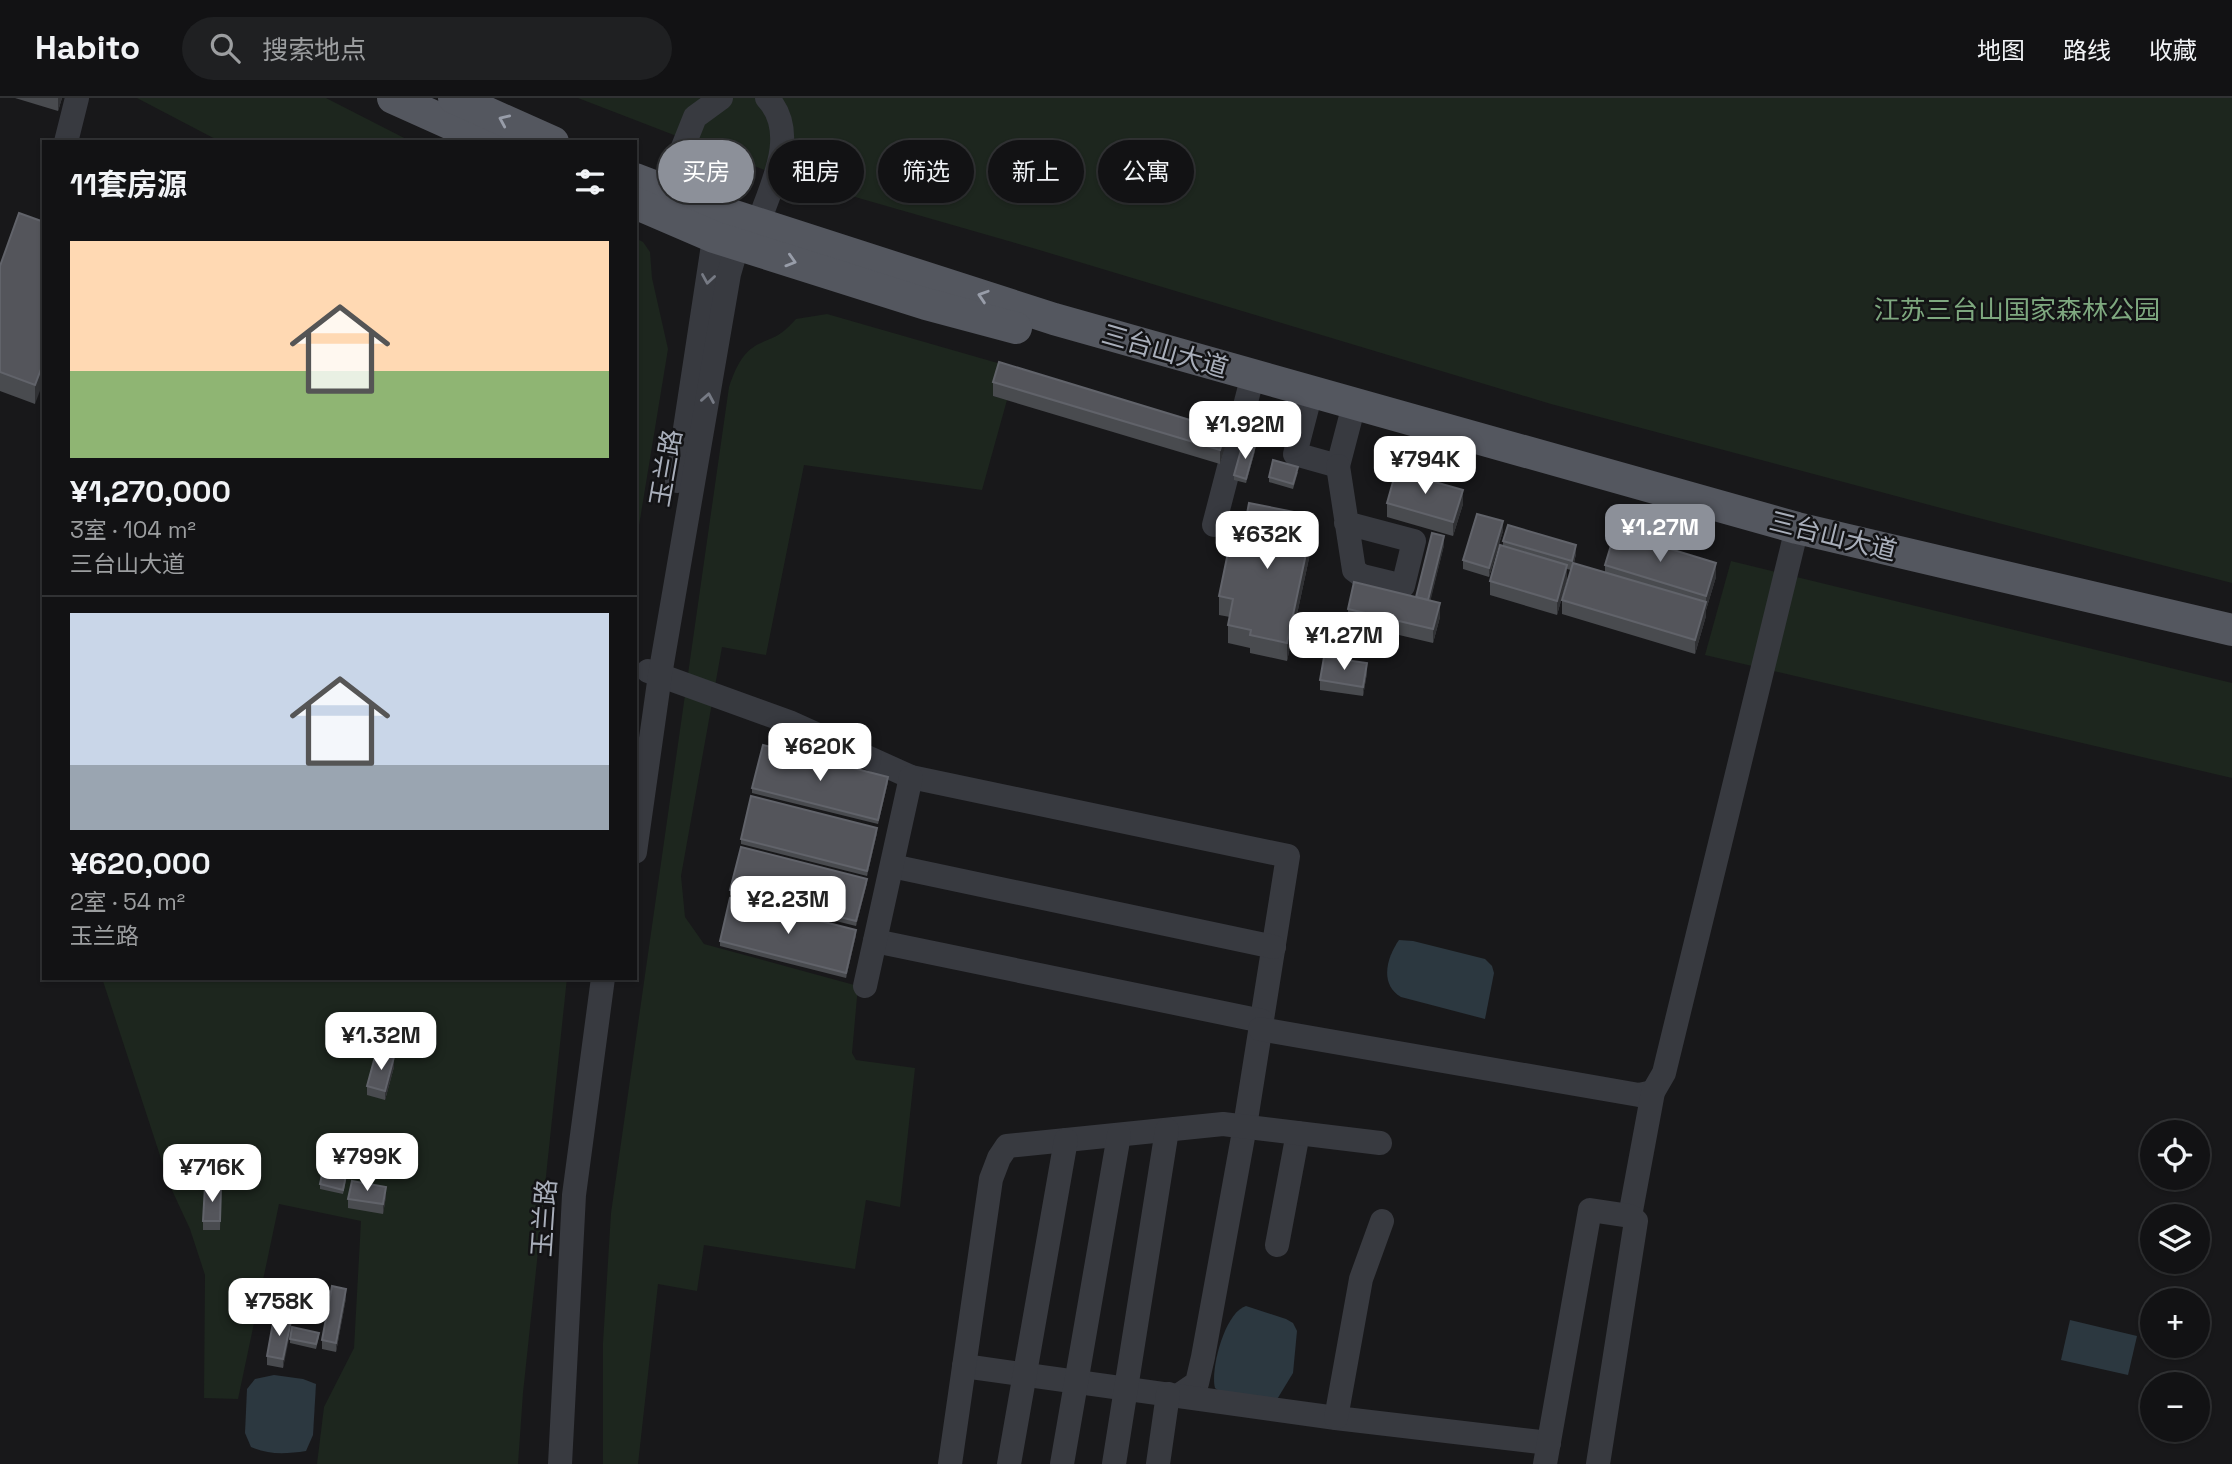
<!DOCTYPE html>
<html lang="zh">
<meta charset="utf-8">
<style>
body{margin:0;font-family:"Space Grotesk","Noto Sans SC",sans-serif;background:#1f2022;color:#f1f3f6;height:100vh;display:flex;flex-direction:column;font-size:26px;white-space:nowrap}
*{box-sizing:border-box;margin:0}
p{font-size:23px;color:#9c9ea0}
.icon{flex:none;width:38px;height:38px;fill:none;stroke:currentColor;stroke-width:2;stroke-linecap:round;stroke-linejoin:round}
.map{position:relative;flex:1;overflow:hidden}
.panel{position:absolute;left:42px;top:42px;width:595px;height:840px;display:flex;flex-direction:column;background:#121214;border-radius:0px;box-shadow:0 2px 5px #0004,0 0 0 2px #313234}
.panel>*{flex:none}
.hud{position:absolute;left:658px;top:42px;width:665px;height:63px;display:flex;gap:14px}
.fabs{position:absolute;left:2140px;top:1022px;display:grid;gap:14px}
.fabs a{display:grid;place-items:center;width:70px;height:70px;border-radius:50%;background:#121214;box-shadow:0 2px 5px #0004,0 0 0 2px #313234;font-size:35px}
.price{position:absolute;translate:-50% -60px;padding:0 16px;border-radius:14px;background:#fff;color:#222;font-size:23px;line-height:46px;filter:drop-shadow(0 2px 4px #0008)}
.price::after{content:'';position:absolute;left:50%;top:42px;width:21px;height:16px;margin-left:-10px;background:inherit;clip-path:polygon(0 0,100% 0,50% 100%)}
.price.active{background:#8c9099;color:#fff}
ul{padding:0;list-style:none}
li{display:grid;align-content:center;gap:14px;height:371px;padding:0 28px}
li+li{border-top:2px solid #313234}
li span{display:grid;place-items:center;height:217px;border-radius:0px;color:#555}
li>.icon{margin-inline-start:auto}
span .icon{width:126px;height:126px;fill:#fffc;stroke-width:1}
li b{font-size:30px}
h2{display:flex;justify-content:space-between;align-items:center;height:84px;padding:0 28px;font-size:30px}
.pill{padding:0 24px;border-radius:32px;background:#121214;box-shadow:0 2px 5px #0004,0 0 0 2px #313234;font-size:24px;line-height:63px}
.pill.active{background:#8c9099;color:#fff}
header{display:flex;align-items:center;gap:42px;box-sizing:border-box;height:98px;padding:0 35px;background:#121214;border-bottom:2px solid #313234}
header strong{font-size:33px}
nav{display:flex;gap:38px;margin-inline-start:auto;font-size:24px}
.search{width:490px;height:63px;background:#1f2022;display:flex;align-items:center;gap:18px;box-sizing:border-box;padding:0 24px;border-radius:38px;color:#9c9ea0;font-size:26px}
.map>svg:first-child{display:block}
.green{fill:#1d261e}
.water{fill:#2c3840}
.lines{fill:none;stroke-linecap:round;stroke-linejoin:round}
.minor{stroke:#383a40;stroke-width:24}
.major{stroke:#54575f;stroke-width:32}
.wall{fill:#494b4f}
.shaded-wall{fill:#313235}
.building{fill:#54555b;stroke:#61636a;stroke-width:2}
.oneway{stroke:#989da9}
.oneway2{stroke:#767a84}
.labels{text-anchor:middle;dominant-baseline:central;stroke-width:5;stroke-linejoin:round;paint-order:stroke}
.park-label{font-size:26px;fill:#7ea87f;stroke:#131315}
.street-label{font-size:26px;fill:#a9afbb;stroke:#131315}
</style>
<header>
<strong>Habito</strong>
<div class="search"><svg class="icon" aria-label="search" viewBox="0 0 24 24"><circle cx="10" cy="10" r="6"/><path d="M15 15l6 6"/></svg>搜索地点</div>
<nav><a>地图</a><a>路线</a><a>收藏</a></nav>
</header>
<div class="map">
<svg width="2232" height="1366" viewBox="0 0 2232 1366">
<rect width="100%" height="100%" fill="#18181a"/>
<g class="green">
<path d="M137,0h189l86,44h-191z"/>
<path d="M578,0h1654v485l-265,-68 -416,-111 -515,-155 -261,-75z"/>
<path d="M635,140l8,4 7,10 2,26 16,71 -33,201v-182l3,-16 -3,-2z"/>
<path d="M827,216l174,50 -8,32 14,4 -25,90 -178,-25 -38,190 -44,-8 -41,229 4,41 19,27 154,42 -6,67 4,7 59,8 -15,139 -34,-7 -11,69 -151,-24 -7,46 -39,-7 -20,180h-35v-121l8,-130 118,-826c5,-15 12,-33 26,-41 21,-11 23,-7 41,-27z"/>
<path d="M1731,463l501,122v95l-527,-123z"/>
<path d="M102,880h465l-44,415 -5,71h-201l7,-57 30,-59 7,-127 -82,-17 -41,195 -34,-1 1,-123 -15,-46 -20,-43z"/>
</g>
<g class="water">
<path d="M1399,842l14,1 72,18 7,7 2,7 -9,46 -84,-22c-22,-13 -14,-40 -2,-57z"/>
<path d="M1246,1208l40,13 7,4 4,8 -4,42 -17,28 -57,-10 -4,-3c-5,-19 10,-76 31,-82z"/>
<path d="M2070,1222l67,16 -9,39 -67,-15z"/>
<path d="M274,1277l29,4 13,5 -3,51 -7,16c-20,3 -37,4 -55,-4l-6,-14 2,-44 8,-10z"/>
</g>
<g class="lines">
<g class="minor">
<path d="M66,44l11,-44"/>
<path d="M665,94l30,-75 26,-19"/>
<path d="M758,126c13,-38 42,-91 9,-126"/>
<path d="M1307,310l-12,46 43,12 12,-46"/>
<path d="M1338,368l16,104 8,6 41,10 11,-45 -68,-18"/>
<path d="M677,383l40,-262"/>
<path d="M1214,427l39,-150"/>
<path d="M648,573l141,51 122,55 377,79 -43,270 -42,231 -6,26 -19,13"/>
<path d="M635,754l25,-177 69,-401 13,-45"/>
<path d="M892,768l382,81"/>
<path d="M875,843l387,80"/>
<path d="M865,888l46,-209"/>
<path d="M1260,931l379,66 14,-3"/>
<path d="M1630,1118l23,-124 11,-19 133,-545"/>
<path d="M1277,1147l21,-112"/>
<path d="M964,1268l372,52 213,25"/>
<path d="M1336,1320l25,-139 21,-58"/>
<path d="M560,1366l14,-269 29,-217"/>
<path d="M950,1366l41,-285 8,-21 8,-12 216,-22 157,19"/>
<path d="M1009,1366l57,-324"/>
<path d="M1062,1366l57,-329"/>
<path d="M1114,1366l53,-334"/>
<path d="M1158,1366l10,-70"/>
<path d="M1545,1366l45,-254 40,6 6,5 -38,243"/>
</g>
<g class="major">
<path d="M393,0l98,44"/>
<path d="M454,0l99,44"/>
<path d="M635,81l84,32 335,108 743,209 435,102"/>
<path d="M635,105l79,34 212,67 90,24"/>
</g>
</g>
<g class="wall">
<path d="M15,0h47l-4,13z"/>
<path d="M44,124l-9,182 -35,-13v-125z"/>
<path d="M993,284l233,62 -6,20 -227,-68z"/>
<path d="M1255,353l-9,32 -12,-3v-5z"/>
<path d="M1298,374l-5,17 -24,-7v-5z"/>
<path d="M1387,405l76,1 -10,32 -66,-19z"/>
<path d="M1503,433l-14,46 -26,-8v-9z"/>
<path d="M1314,437l-27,126 -37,-8v-5l-22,-5v-18l2,-8 -11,-2v-19z"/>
<path d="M1503,443l73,13 -2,9 31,9v-7l111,12 -10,33v6l-11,38 -133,-40v-14l9,-30 -4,-1v10l-10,36 -67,-20v-14l13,-35z"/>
<path d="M1444,447l-14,56 10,16 -7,26 -85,-20v-14l68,-12z"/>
<path d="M1367,575l-4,23 -43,-6v-10z"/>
<path d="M888,684l-10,42 -126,-31v-5z"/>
<path d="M877,735l-10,43 -126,-32v-5z"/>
<path d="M867,785l-11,43 -126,-31v-5z"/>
<path d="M856,837l-10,43 -126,-32v-5z"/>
<path d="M394,969l-9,33 -18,-5v-9z"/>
<path d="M346,1082l-3,14 -23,-5v-5z"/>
<path d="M221,1089l-1,43h-17v-9z"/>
<path d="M386,1098l-3,18 -35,-6v-9z"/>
<path d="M296,1194l-13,76 -16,-3v-9l8,-41z"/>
<path d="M298,1198h31l-2,10 -29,-5z"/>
<path d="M346,1200l-10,54 -14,-3v-9z"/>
<path d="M319,1239l-3,12 -26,-6v-4z"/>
</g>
<g class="shaded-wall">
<path d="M58,0h4l-4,13z"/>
<path d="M44,263v19l-9,24v-19z"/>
<path d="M1226,333v13l-6,20v-14z"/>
<path d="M1255,348v5l-9,32v-4z"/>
<path d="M1463,392v14l-10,32v-14z"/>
<path d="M1314,418v19l-27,126v-18z"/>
<path d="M1503,423v10l-14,46v-9z"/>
<path d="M1444,438v9l-16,66v-10z"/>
<path d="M1576,447v9l-4,16v-9z"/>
<path d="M1716,465v14l-10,33v6l-11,38v-14l11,-38v-6z"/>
<path d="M1567,467v14l-10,36v-14z"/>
<path d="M1440,505v14l-7,26v-14z"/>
<path d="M1367,565v10l-4,23v-9z"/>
<path d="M888,679v5l-10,42v-4z"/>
<path d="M877,730v5l-10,43v-5z"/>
<path d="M867,781v4l-11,43v-5z"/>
<path d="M856,832v5l-10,43v-5z"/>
<path d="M394,959v10l-9,33v-9z"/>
<path d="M386,1089v9l-3,18v-10z"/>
<path d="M296,1185v9l-7,35v-9z"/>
<path d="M346,1191v9l-10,54v-9z"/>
<path d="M291,1223v9l-8,38v-9z"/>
</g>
<g class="building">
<path d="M19,115l25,9v139l-9,24 -35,-13v-106z"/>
<path d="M999,264l227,69 -6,19 -227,-68z"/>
<path d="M1243,345l12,3 -9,33 -12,-4z"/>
<path d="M1273,362l25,7 -5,17 -24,-7z"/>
<path d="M1396,373l67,19 -10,32 -66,-19z"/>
<path d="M1249,405l65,13 -27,127 -37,-8 1,-5 -23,-5 5,-26 -14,-3 12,-58 11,2z"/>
<path d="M1477,416l26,7 -14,47 -26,-8z"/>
<path d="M1508,427l68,20 -4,16 -69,-20z"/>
<path d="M1615,434l101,31 -10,33 -101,-31z"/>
<path d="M1432,435l12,3 -16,64 -12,-3z"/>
<path d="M1500,447l67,20 -10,36 -67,-20z"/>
<path d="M1573,465l133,39 -11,38 -133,-40z"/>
<path d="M1354,484l86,21 -7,26 -85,-20z"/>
<path d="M1324,559l43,6 -4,24 -43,-7z"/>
<path d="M763,647l125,32 -10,43 -126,-32z"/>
<path d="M751,698l126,32 -10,43 -126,-32z"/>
<path d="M741,749l126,32 -11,42 -126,-31z"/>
<path d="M730,800l126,32 -10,43 -126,-32z"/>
<path d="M376,955l18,4 -9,34 -18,-5z"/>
<path d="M323,1072l23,5 -3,15 -23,-6z"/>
<path d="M352,1083l34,6 -3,17 -35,-5z"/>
<path d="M205,1088l16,1 -1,34h-17z"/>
<path d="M282,1182l14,3 -7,35 -14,-3z"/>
<path d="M300,1188l29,5 -2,10 -29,-5z"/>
<path d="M332,1188l14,3 -10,54 -14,-3z"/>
<path d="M274,1219l17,4 -8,38 -16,-3z"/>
<path d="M292,1229l27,6 -3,11 -26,-5z"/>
</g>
<defs><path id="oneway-chevron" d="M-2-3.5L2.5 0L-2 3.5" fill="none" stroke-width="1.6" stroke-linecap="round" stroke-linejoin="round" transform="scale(1.75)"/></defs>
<g class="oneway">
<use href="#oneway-chevron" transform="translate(504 22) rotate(-156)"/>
<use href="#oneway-chevron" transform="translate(791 163) rotate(17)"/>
<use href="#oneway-chevron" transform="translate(983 198) rotate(-162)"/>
</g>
<g class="oneway2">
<use href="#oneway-chevron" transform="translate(708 181) rotate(99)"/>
<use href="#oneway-chevron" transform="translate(708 300) rotate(-80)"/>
</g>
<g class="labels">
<g class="park-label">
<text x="2017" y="212">江苏三台山国家森林公园</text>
</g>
<g class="street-label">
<text transform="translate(1165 253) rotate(16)">三台山大道</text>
<text transform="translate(666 370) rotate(-80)">玉兰路</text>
<text transform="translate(1833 438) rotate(14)">三台山大道</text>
<text transform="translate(544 1120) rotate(-86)">玉兰路</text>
</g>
</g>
</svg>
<div class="fabs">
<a><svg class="icon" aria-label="locate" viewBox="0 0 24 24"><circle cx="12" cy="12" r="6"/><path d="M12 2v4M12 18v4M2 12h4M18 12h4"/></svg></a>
<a><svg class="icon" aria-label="layers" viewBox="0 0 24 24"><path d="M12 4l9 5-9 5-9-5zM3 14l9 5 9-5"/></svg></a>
<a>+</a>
<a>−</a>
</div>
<b class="price" style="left:1245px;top:363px">¥1.92M</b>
<b class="price" style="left:1425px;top:398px">¥794K</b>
<b class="price active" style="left:1660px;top:466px">¥1.27M</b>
<b class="price" style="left:1267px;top:473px">¥632K</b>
<b class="price" style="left:1344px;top:574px">¥1.27M</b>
<b class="price" style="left:820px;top:685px">¥620K</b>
<b class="price" style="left:788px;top:838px">¥2.23M</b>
<b class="price" style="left:381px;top:974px">¥1.32M</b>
<b class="price" style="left:367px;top:1095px">¥799K</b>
<b class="price" style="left:212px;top:1106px">¥716K</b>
<b class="price" style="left:279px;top:1240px">¥758K</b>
<div class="hud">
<a class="pill active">买房</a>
<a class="pill">租房</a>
<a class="pill">筛选</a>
<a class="pill">新上</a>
<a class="pill">公寓</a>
</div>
<section class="panel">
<h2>11套房源<svg class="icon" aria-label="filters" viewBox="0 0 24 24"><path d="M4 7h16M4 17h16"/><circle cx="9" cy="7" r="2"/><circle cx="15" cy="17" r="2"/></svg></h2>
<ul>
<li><span style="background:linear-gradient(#ffd9b3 60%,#8fb573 0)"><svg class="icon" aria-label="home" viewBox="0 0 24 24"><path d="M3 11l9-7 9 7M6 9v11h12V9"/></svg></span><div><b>¥1,270,000</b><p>3室 · 104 m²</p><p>三台山大道</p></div></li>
<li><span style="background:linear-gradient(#c9d6e8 70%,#9aa5b1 0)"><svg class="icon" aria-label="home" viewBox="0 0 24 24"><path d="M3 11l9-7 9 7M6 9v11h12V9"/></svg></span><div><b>¥620,000</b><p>2室 · 54 m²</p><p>玉兰路</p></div></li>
</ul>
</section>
</div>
